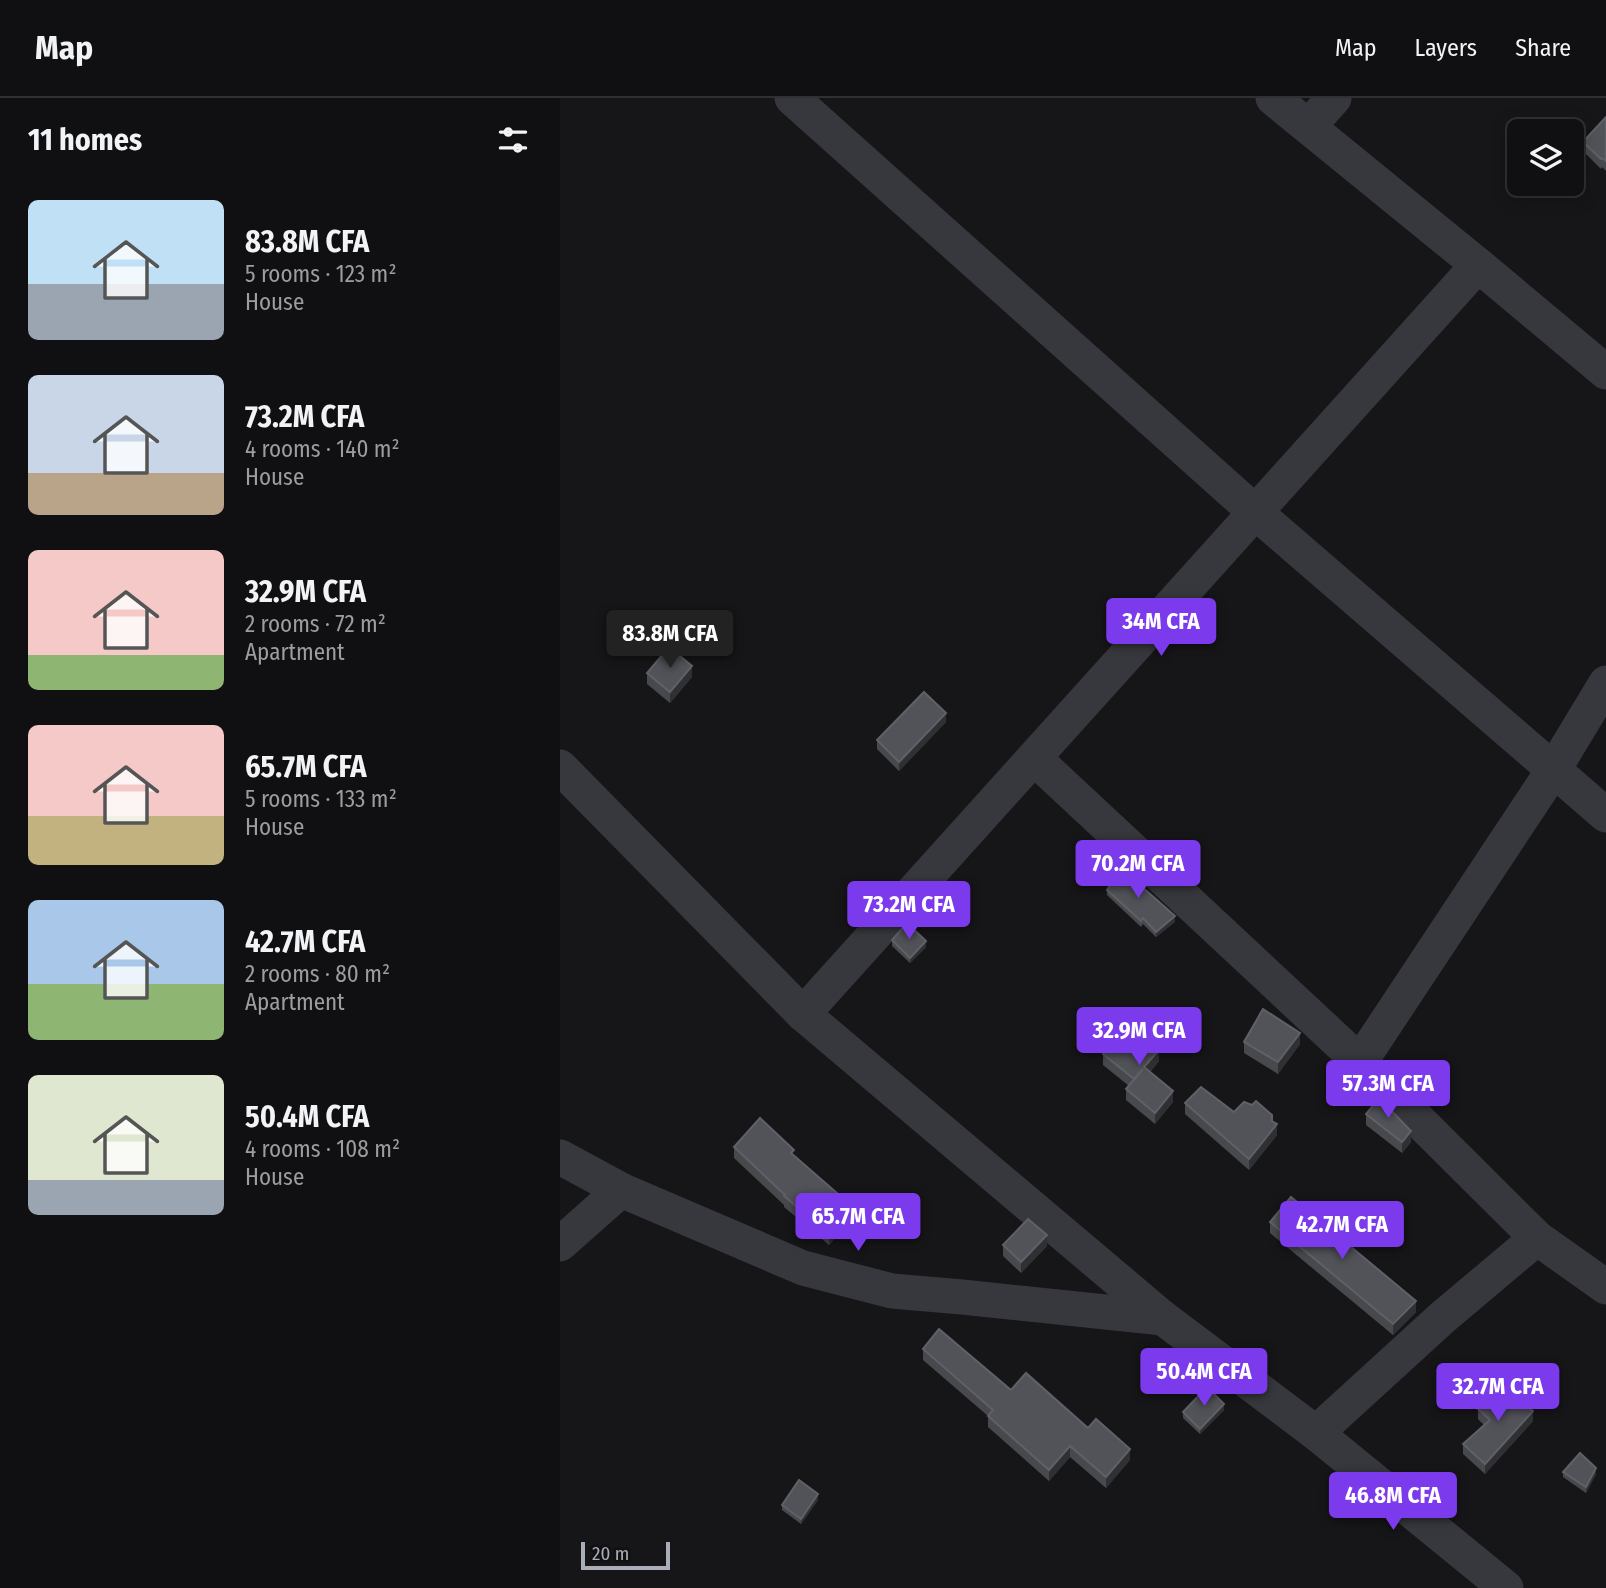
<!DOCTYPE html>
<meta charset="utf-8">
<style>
body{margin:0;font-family:"Fira Sans Condensed",sans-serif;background:#19191b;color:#f1f3f6;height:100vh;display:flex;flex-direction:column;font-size:26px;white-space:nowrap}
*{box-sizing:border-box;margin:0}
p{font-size:23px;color:#9c9d9f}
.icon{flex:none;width:38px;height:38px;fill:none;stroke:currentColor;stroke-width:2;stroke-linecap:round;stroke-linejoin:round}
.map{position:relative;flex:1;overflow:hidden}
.drawer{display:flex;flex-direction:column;background:#101012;width:560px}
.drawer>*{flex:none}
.fabs{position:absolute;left:947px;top:21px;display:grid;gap:14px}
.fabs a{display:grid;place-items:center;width:77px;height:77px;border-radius:10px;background:#101012;box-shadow:0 4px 18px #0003,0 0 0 2px #303032;font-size:35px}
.scale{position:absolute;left:21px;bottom:18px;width:89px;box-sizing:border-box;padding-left:7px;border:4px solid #a8adb8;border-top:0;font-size:19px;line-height:24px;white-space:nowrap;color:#a8adb8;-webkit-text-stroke:5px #111113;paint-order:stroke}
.price{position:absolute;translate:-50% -60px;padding:0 16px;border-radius:7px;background:#7c3aed;color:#fff;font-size:23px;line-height:46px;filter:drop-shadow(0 2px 4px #0008)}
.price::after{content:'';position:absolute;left:50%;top:42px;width:21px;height:16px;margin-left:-10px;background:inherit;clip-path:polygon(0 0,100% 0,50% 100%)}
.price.active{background:#222;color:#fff}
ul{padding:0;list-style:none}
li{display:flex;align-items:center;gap:21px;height:175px;padding:0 28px}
li span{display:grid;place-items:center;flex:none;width:196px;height:140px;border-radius:10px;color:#555}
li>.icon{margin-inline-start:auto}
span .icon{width:84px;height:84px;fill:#fffc;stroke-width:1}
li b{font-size:30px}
h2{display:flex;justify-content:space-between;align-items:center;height:84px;padding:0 28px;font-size:30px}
header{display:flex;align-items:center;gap:42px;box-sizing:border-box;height:98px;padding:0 35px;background:#101012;border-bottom:2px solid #303032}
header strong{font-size:33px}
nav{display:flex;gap:38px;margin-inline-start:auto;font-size:24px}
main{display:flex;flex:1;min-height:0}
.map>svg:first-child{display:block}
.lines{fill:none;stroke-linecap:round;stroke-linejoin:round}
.minor{stroke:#37383d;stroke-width:35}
.wall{fill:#47494d}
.shaded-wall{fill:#2f3033}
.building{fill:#525359;stroke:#5f6168;stroke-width:2}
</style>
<header>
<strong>Map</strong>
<nav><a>Map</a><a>Layers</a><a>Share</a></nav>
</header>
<main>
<section class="drawer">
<h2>11 homes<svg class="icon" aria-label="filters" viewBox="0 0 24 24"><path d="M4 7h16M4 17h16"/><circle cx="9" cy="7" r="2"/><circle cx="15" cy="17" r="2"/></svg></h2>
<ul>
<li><span style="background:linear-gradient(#bfe0f5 60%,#9aa5b1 0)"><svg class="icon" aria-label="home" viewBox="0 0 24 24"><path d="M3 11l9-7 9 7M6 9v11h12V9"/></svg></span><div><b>83.8M CFA</b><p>5 rooms · 123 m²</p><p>House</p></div></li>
<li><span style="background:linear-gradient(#c9d6e8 70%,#b9a48a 0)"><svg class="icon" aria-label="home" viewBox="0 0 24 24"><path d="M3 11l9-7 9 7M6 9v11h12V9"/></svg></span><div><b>73.2M CFA</b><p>4 rooms · 140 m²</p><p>House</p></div></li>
<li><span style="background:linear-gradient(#f6c9c9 75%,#8fb573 0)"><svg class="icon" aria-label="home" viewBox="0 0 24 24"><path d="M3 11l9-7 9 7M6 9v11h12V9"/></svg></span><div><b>32.9M CFA</b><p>2 rooms · 72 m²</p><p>Apartment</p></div></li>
<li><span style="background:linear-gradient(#f6c9c9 65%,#c2b280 0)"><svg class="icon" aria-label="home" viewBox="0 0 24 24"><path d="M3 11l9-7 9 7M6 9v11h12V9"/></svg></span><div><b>65.7M CFA</b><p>5 rooms · 133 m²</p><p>House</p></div></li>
<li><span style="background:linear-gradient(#a9c7e8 60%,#8fb573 0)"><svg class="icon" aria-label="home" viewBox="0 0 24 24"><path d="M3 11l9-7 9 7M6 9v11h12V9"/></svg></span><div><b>42.7M CFA</b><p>2 rooms · 80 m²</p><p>Apartment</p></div></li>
<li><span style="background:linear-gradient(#dfe7d0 75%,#9aa5b1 0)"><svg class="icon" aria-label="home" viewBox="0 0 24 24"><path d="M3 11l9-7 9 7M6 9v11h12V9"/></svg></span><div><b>50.4M CFA</b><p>4 rooms · 108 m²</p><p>House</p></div></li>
</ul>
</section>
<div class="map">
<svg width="1046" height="1490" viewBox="0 0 1046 1490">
<rect width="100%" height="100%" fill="#161618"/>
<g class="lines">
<g class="minor">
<path d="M232,0l463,414 351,303"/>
<path d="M713,0l205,167 128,107"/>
<path d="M749,28l25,-28"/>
<path d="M474,660l326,304 177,176 69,49"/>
<path d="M0,669l243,247 360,304 153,115 127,-116 94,-79"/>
<path d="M243,916l675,-749"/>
<path d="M800,964l194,-293 52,-86"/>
<path d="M0,1059l61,33 182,78 89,23 70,6 201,21"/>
<path d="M0,1146l61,-54"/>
<path d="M756,1335l190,155"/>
</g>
</g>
<g class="wall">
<path d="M1046,19v54l-4,-4 -1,2 -18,-18v-9z"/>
<path d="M87,575l45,4 -22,26 -23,-19z"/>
<path d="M386,624l-47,49 -22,-22v-9z"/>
<path d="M546,781l69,43 -19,15 -13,-13 -2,3 -34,-32v-5l2,-3 -3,-2z"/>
<path d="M332,842l34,7 -16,16 -18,-17z"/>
<path d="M684,944l56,2 -22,30 -34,-21z"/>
<path d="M543,956l56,7 -9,11 23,30 -18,22 -29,-24v-11l3,-3 -26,-21z"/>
<path d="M625,1005l49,9 38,9 5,14 -28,35 -64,-56z"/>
<path d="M806,1016l45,28 -9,11 -36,-28z"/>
<path d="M174,1049l60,9 59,62 -24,27 -45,-38v-2l-50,-47z"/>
<path d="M710,1124l146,90 -23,23 -123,-102z"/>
<path d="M443,1147l44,1 -26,27 -18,-17z"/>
<path d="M363,1251l165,79 42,32 -24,28 -36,-31 -21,24 -61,-54v-11l-65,-56z"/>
<path d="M918,1311l55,12 -48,53 -22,-20v-10l21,-19 -6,-6z"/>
<path d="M664,1312l-24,24 -17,-16v-6z"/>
<path d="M1003,1374l33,2 -10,19 -23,-16z"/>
<path d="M258,1402l-17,24 -19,-14v-5z"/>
</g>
<g class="shaded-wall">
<path d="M132,568v11l-22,26v-11z"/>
<path d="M386,615v9l-47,49v-9z"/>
<path d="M615,818v6l-19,15v-5z"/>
<path d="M366,843v6l-16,16v-5z"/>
<path d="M740,935v11l-22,30v-12z"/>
<path d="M599,952v11l-15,17v-11z"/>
<path d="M613,993v11l-18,22v-11z"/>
<path d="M717,1026v11l-28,35v-11z"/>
<path d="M851,1033v11l-9,11v-11z"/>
<path d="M293,1109v11l-24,27v-11z"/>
<path d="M487,1137v11l-26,27v-11z"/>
<path d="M856,1203v11l-23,23v-11z"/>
<path d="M664,1306v6l-24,24v-5z"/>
<path d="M973,1313v10l-48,53v-10z"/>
<path d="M510,1348v11l-21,24v-11z"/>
<path d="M570,1351v11l-24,28v-11z"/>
<path d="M1036,1370v6l-10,19v-6z"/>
<path d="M258,1396v6l-17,24v-5z"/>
</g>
<g class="building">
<path d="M1046,19v44l-4,-3 -1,1 -18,-17z"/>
<path d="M109,549l23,19 -22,26 -23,-19z"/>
<path d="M364,594l22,21 -47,49 -22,-22z"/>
<path d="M557,769l4,3 1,-1 53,47 -19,16 -13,-14 -2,3 -34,-31 4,-6 -5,-5z"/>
<path d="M347,825l19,18 -16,17 -18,-18z"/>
<path d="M703,911l37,24 -22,29 -34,-20z"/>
<path d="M568,926l31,26 -15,17 29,24 -18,22 -29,-24 17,-20 -9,10 -31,-25z"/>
<path d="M641,989l33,25 10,-10 8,3 4,-4 16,14v6l5,3 -28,35 -64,-56z"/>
<path d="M819,1000l32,33 -9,11 -36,-28z"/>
<path d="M200,1020l34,32 -3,3 62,54 -24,27 -45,-38 1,-1 -51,-48z"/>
<path d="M731,1099l125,104 -23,23 -123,-102z"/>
<path d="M468,1121l19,16 -26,27 -18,-17z"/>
<path d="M379,1231l72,61 15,-17 62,55 8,-9 34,30 -24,28 -36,-31 -21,24 -61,-54 5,-6 -70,-61z"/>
<path d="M941,1285l32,28 -48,53 -22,-20 27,-24 -12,-11z"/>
<path d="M647,1289l17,17 -24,25 -17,-17z"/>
<path d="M1020,1355l16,15 -10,19 -23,-15z"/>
<path d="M239,1382l19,14 -17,25 -19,-14z"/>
</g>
</svg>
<div class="fabs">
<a><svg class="icon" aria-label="layers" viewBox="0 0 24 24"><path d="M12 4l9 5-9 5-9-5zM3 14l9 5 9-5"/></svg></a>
</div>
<div class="scale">20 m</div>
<b class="price" style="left:601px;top:560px">34M CFA</b>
<b class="price active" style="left:110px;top:572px">83.8M CFA</b>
<b class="price" style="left:578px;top:802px">70.2M CFA</b>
<b class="price" style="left:349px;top:843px">73.2M CFA</b>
<b class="price" style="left:579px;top:969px">32.9M CFA</b>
<b class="price" style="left:828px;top:1022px">57.3M CFA</b>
<b class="price" style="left:298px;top:1155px">65.7M CFA</b>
<b class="price" style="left:782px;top:1163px">42.7M CFA</b>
<b class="price" style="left:644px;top:1310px">50.4M CFA</b>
<b class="price" style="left:938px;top:1325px">32.7M CFA</b>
<b class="price" style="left:833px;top:1434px">46.8M CFA</b>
</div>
</main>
